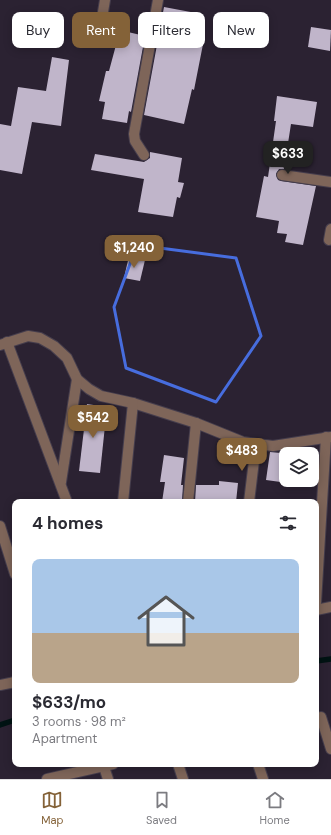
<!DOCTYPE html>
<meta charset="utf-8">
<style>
body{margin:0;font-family:"DM Sans",sans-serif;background:#f7f7f7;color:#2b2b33;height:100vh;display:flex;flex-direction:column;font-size:15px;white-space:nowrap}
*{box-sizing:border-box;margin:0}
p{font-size:13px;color:#7c7c81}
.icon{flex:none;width:22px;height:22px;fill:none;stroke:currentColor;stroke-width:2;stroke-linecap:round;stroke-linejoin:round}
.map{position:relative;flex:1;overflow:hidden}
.drawer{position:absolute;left:12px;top:499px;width:307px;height:268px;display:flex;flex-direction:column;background:#fff;border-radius:8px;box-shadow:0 2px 10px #0003}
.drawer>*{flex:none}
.banner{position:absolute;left:12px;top:12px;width:307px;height:36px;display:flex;gap:8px}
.tools{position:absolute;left:279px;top:447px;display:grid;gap:8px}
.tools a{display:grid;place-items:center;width:40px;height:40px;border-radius:8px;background:#fff;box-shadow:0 2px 10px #0003;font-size:20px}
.price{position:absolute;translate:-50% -34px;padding:0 9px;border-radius:8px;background:#846238;color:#fff;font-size:13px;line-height:26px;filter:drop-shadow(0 1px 2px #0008)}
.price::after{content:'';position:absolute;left:50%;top:24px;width:12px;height:9px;margin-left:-6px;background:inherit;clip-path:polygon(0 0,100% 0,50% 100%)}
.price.selected{background:#222;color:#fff}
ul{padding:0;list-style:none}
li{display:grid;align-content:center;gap:8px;height:212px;padding:0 20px}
li span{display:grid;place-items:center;height:124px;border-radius:8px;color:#555}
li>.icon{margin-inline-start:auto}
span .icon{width:72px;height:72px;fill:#fffc;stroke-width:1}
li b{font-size:17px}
h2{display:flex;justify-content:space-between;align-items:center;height:48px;padding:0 20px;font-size:17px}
.chip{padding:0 14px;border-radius:8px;background:#fff;box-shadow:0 2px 10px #0003;font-size:14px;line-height:36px}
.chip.selected{background:#846238;color:#fff}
.dock{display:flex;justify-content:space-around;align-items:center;height:56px;border-top:1px solid #e1e1e2;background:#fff;font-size:11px;color:#7c7c81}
.dock a{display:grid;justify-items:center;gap:2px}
.dock .selected{color:#846238}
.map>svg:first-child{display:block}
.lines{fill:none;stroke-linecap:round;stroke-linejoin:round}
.stream{stroke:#001313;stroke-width:5.5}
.building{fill:#c0b5ca}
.minor-casing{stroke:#463e4d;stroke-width:12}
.minor{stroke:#7e6559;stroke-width:10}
.marked{fill:none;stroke:#476dde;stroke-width:3;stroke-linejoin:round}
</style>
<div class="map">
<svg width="331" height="779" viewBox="0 0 331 779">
<rect width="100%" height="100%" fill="#2b2232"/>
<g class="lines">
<g class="stream">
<path d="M316,661l15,-2"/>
<path d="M0,725l15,-5"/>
</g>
</g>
<g class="building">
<path d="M164,7l32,6 -3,18 12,3 -11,56 -2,-1 -8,35 -40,-9z"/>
<path d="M27,13l27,6 -4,19 -27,-6z"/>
<path d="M311,27l20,3 -1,21 -22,-4z"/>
<path d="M115,29l30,7 -14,76 -2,-1 -2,12 -25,-4 3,-17 -6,-1 7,-30h3l7,-26 -5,-2z"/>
<path d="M52,57l17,3 -8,66 -29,-4 -10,52 -22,-4v-46l11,2 7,-39 28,4z"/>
<path d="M277,96l40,6 -4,25 -22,-3 -7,45h-5l-3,5 2,6 3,1 35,5 -13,59 -18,-3 2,-8 -10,-1 2,-12 -23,-4 8,-41 4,1 8,-56h-2z"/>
<path d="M150,152l32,6 -4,24 6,1 -4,15 -3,-1 -4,20 -35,-5 6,-33 -53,-9 4,-16 49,8 6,-4z"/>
<path d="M129,256l16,4 -5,21 -16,-3z"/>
<path d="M87,404l20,3 -7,66 -21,-2z"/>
<path d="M270,452l22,2h-6v26h3l-1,3 -22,-3z"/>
<path d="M164,455l20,3 -3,27h2l-1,17h-20l3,-20h-5z"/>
<path d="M219,481l19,2 -2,19h-41l1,-17h23z"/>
</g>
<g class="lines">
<defs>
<g id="minor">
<path d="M103,12l2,-12"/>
<path d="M144,155l-9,-14 -1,-7 24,-134"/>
<path d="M282,175l49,7"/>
<path d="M329,240l2,-11"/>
<path d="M7,342l60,160"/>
<path d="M0,345l28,-9 12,2 14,8 13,12 10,21 12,10 12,7 32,7 63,20 47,19 30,4 58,-9"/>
<path d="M61,482l16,-103"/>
<path d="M123,502l10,-99"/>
<path d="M188,502l8,-79"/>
<path d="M249,502l7,-58"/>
<path d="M0,526l15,48"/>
<path d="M316,603l10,-166"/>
<path d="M316,610l15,-3"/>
<path d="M0,685l15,-3"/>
<path d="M321,717l10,32"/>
<path d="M178,764l5,15"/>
<path d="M258,764l5,15"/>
<path d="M104,767l4,12"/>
<path d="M47,779l66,-15"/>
</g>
</defs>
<use href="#minor" class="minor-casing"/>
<use href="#minor" class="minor"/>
</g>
<path class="marked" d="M137,245l99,13 25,78 -45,66 -90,-34 -12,-61z"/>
</svg>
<div class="tools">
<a><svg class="icon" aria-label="layers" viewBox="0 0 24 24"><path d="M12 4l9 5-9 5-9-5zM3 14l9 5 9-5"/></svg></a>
</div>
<b class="price selected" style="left:288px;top:175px">$633</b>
<b class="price" style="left:134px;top:269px">$1,240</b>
<b class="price" style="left:93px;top:439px">$542</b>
<b class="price" style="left:242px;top:472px">$483</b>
<div class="banner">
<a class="chip">Buy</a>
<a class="chip selected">Rent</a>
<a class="chip">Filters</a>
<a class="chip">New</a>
</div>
<section class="drawer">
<h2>4 homes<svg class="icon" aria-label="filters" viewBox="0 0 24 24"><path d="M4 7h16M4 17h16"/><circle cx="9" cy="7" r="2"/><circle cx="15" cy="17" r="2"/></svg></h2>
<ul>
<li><span style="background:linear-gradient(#a9c7e8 60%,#b9a48a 0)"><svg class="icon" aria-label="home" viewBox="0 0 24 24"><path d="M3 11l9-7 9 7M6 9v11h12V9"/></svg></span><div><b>$633/mo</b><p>3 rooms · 98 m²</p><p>Apartment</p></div></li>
</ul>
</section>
</div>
<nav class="dock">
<a class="selected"><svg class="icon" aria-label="map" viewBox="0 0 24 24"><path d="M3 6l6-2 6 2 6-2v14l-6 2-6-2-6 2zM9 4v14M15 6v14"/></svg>Map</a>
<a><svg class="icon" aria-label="saved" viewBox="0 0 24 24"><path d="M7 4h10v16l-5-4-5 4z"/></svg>Saved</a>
<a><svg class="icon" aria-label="home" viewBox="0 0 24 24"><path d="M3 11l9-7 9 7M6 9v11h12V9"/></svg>Home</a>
</nav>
